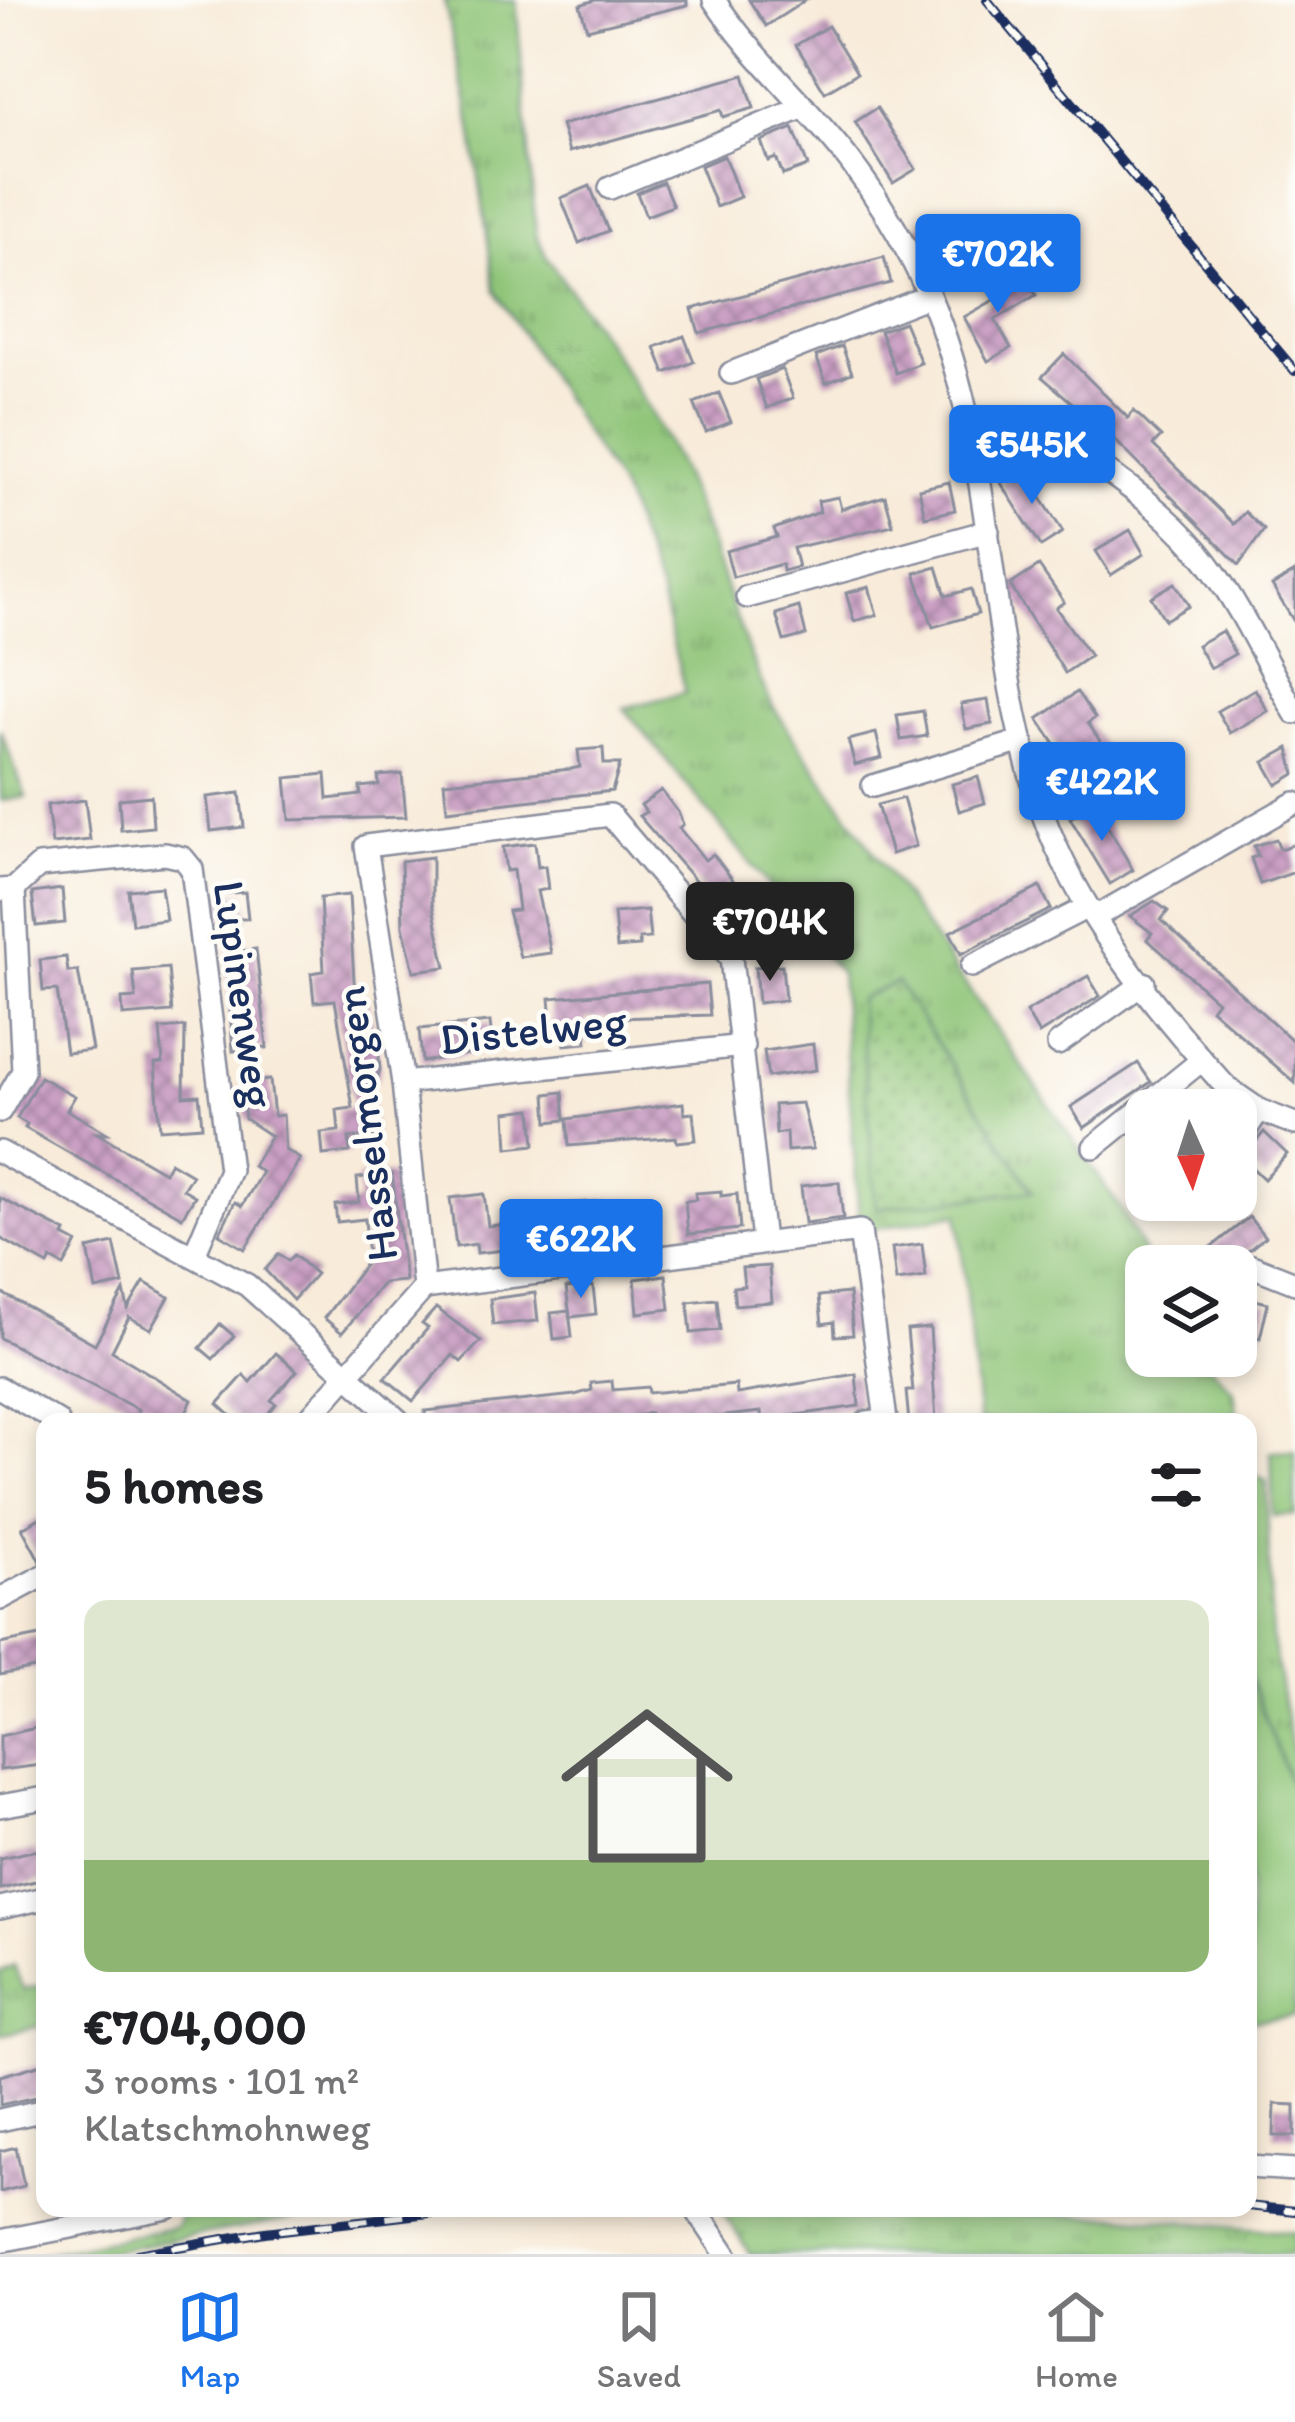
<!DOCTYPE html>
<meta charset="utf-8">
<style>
body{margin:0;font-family:Itim,sans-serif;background:#f6f6f6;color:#202124;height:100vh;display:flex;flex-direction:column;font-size:45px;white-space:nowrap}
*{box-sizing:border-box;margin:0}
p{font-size:39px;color:#757577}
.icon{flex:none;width:66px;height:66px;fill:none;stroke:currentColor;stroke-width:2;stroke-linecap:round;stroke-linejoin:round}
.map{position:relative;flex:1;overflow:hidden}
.panel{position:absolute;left:36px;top:1413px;width:1221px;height:804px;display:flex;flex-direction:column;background:#fff;border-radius:24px;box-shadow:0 6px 18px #0003}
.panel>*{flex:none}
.needle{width:78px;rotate:177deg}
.tools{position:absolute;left:1125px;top:1089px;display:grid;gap:24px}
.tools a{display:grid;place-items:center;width:132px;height:132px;border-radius:24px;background:#fff;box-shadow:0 6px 18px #0003;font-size:60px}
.price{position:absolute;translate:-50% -102px;padding:0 27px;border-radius:12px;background:#1a73e8;color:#fff;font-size:39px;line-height:78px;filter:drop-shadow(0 3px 6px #0008)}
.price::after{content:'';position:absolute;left:50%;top:72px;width:36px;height:27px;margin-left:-18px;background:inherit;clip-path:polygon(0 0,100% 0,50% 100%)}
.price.on{background:#222;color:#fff}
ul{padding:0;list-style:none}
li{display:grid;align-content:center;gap:24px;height:636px;padding:0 48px}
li+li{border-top:3px solid #e0e0e0}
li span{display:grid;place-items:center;height:372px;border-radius:24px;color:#555}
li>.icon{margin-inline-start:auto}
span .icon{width:216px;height:216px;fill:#fffc;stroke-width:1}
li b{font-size:51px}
h2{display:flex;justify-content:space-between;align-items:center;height:144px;padding:0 48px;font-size:51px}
.tab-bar{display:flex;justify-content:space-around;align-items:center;height:168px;border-top:3px solid #e0e0e0;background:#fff;font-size:33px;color:#757577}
.tab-bar a{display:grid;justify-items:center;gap:6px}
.tab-bar .on{color:#1a73e8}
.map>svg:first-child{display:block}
.grass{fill:url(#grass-tufts);stroke:#557a6b;stroke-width:3}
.park{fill:url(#park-dots);stroke:#557a6b;stroke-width:3}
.garden{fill:#8fc578;stroke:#557a6b;stroke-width:3}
.building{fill:url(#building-cross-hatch)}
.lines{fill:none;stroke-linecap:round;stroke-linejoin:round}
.minor-casing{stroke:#8a8d9c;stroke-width:26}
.minor{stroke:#fff;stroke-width:21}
.rail-casing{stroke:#1b2f5e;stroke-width:10}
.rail{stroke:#fdfcf7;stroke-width:6;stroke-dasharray:18;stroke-linecap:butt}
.labels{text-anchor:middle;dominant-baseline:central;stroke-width:9;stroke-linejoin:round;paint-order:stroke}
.street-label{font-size:45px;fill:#1b2f5e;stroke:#fdfcf7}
</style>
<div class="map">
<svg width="1295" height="2254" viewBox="0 0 1295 2254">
<defs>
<pattern id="grass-tufts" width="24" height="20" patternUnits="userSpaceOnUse" patternTransform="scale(3)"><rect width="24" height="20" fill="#8fc578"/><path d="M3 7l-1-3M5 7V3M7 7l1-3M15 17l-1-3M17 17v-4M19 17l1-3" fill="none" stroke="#74a066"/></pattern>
<pattern id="park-dots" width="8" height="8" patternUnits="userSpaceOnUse" patternTransform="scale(3)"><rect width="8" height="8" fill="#8fc578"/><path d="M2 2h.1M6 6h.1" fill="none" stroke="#74a066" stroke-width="1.8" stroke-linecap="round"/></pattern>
<pattern id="building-cross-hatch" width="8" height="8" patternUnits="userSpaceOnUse" patternTransform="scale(3)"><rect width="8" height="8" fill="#cba0c4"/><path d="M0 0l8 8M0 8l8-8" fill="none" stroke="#a483a2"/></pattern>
</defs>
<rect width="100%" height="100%" fill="#fdfcf7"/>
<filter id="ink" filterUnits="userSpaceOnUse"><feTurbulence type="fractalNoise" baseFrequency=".00833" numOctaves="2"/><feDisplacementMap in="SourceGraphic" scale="24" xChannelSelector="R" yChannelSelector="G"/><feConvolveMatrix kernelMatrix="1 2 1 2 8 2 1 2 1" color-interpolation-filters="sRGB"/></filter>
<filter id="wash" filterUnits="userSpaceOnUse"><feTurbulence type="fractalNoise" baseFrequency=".004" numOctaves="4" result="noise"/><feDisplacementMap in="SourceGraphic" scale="48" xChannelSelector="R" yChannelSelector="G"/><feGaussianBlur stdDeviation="2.7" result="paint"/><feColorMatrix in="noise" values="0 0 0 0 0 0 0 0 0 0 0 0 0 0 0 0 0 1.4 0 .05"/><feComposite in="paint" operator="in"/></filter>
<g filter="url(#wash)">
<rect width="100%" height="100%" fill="#f8ebd9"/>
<g class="grass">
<path d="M444,0h72l20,233 11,25c56,77 111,154 147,243 28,69 46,139 79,206l348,502 30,57h-5v90h55l33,35 4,31h-259l-21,-208 -98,17 -20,-258 -216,-265 61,-15 -25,-101 -38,-100 -127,-202 -23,-162z"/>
<path d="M0,729l26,68 -25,4z"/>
<path d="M1248,1472l18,9 6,159 23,127v29l-47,-121z"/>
<path d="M14,1966l9,23 22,-4v40l-45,10v-62z"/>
<path d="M184,2208h175l-269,46h-50l136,-27z"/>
<path d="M720,2208l398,8 177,16v22h-545z"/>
</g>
<path class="park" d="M897,982l136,209 -157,17 -17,-209z"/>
<g class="garden">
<path d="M1295,1451v64l-22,1 -2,-64z"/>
<path d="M1248,1675l47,121v220l-47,5z"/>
</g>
<g id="blocks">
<g class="building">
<path d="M595,0h92v5l-100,24 -7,-24z"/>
<path d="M749,0h57l-40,26z"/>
<path d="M828,26l29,47 -32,19 -29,-47z"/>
<path d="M744,75l10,33 -31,9 -2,-7 -152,42 -8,-27z"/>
<path d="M877,108l39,61 -23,14 -38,-61z"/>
<path d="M793,128l15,38 -25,9 -7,-17 -8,3 -7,-20z"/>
<path d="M724,156l16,41 -24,10 -16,-41z"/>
<path d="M663,182l10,24 -27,10 -9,-23z"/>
<path d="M590,186l18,45 -29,12 -18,-45z"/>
<path d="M942,214l23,44 -25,13 -23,-45z"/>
<path d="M884,257l7,26 -192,50 -7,-24z"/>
<path d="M1023,272l13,23 -41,25 16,28 -23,13 -24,-44 37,-21 -5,-8z"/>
<path d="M904,322l17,41 -25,10 -16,-42z"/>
<path d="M684,336l10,26 -29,11 -10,-26z"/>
<path d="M842,346l10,27 -26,10 -10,-27z"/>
<path d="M1064,354l64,64 6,-7 27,26 -8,8 81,79 11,-12 19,18 -25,35 -129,-130 -68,-58z"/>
<path d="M782,369l11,29 -26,10 -11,-29z"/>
<path d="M719,393l12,29 -25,10 -12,-29z"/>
<path d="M1022,468l41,64 -22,14 -40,-63z"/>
<path d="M949,482l6,28 -30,7 -6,-28z"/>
<path d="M885,496l8,29 -100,23 5,19 -15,4 -1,-7 -49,13 -7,-26 51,-14 -3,-8 46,-17 -2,-11 20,-4 3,12z"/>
<path d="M1130,530l14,24 -33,21 -15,-24z"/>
<path d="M1039,566l25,36 -8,6 34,48 -25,17 -55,-88z"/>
<path d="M937,567l9,29 25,-7 7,25 -45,13 -18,-54z"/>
<path d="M1295,572v51l-23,-37z"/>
<path d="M1175,583l14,23 -24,14 -14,-23z"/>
<path d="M869,587l8,28 -23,6 -8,-28z"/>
<path d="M799,607l7,28 -22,6 -8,-27z"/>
<path d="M1222,631l13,23 -25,14 -13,-23z"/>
<path d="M1255,689l13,22 -38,22 -13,-22z"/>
<path d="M1077,692l18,26 -7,5 24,36 -32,22 -42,-62z"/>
<path d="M988,700l4,24 -26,5 -5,-25z"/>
<path d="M923,711l4,25 -26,4 -4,-25z"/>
<path d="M876,733l6,25 -27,7 -7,-25z"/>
<path d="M603,748l1,16h16l-8,27 -165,19 -3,-28 127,-13 9,-2 -2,-17z"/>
<path d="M1289,748l6,26 -18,11 -13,-23z"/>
<path d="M326,774l2,25 33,-4 -1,-8 19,-2 -1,-9 24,-2 4,43 -116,3 -4,-42z"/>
<path d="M978,777l7,26 -26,8 -7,-27z"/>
<path d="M661,790l17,22 5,12 -4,4 26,32 8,-6 20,26 -7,6 39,50 -19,16 -40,-59 -67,-77 7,-4 -5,-7z"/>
<path d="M240,793l4,34 -33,4 -4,-34z"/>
<path d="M151,796l2,31 -32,3 -2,-31z"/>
<path d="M903,798l13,48 -25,8 -14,-49z"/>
<path d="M85,800l5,40 -38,4 -5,-39z"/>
<path d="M1095,804l38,66 -23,14 -40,-66z"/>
<path d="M1276,839l4,10 15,-5v28l-35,12 -9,-26 7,-2 -4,-10z"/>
<path d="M535,843l3,24 7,-1 3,23 -11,2 14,62 -31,4 -12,-46 10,-1 -5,-40 -7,1 -3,-24z"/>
<path d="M432,857v46l14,64 -32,4 -11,-45 -2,-65z"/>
<path d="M161,887l5,33 -34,4 -4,-34z"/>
<path d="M1040,887l11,22 -90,45 -11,-22z"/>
<path d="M62,889l3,34 -29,3 -4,-33z"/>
<path d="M245,892l3,26 -28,3 -3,-27z"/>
<path d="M349,895l6,102 11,-1 12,50 2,24 -3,10 -8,1 6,55 -26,2 1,14 -27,3 -2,-22 18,-2 -2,-21 16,-2 -18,-108 -21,2 -3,-29 13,-2 -4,-73z"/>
<path d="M1154,901l14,10 -7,9 134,123v40l-84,-74 6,-8 -70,-62 5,-6 -22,-17z"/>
<path d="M647,910l3,28 -11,1 1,7 -23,2 -3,-35z"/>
<path d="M256,949l11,99 -34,3 -7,-98z"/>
<path d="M66,957l2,15 10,-1 14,79 -26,3 -9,-63 -14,1 -3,-31z"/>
<path d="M782,965l3,35 -27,3 -3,-36z"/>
<path d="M168,968l4,44 -49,4 -1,-17 14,-1 -3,-27z"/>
<path d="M1088,976l12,20 -61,38 -13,-22z"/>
<path d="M707,984l3,31 -125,4 2,24 -22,2 -2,-13 -10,1 -3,-35z"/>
<path d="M490,1022l3,28 -71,12 -3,-33z"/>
<path d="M185,1027l-1,69 15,-1 3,31 -42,3 -5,-65 8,-1 -3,-34z"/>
<path d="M813,1044l3,26 -48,7 -4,-26z"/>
<path d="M1138,1063l13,19 -67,46 -13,-21z"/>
<path d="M40,1077l35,19 -8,14 40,23h-10l67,39 6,-10 22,13 -9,14 12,7 -13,21 -157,-89 2,-4 -10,-6z"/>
<path d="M270,1080l4,36 9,-1 2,35 15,9 -55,90 -26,-15 16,-32 7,4 20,-34 -9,-6 18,-30 -26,-17 -4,-36z"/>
<path d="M563,1092l2,28 -17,2 -2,-28z"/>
<path d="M683,1103l1,11 9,-1 3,27 -19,2 -1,-5 -107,9 -2,-27z"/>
<path d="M802,1103l11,46 -26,2 -1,-19 -10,2 -2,-29z"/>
<path d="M532,1109l3,36 -27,3 -2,-36z"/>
<path d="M1264,1132l23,22 -23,25 -22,-21z"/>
<path d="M392,1174l13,107 -22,2 -41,50 -18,-15 44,-58 -3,-41 -28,3 -2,-17 24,-3 -2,-24z"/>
<path d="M839,1182l4,36 -38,5 -4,-37z"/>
<path d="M721,1191v5l16,-2 3,35 -52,5 -3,-33 11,-1 -1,-7z"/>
<path d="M484,1194l4,32 74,-8 -2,-14 72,-5 4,36 -159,18 -1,-9 -20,3 -6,-49z"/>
<path d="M0,1198l66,34 -2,4 13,7 -13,23 -13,-7 -3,6 -48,-27z"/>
<path d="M1249,1217l16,20 -36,29h-41z"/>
<path d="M114,1243l9,41 -27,6 -8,-41z"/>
<path d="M922,1244l4,33 -30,4 -4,-33z"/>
<path d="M279,1254l9,7 6,-6 22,19 -23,26 -28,-30z"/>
<path d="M769,1266l3,36 -37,3 -2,-18 11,-1 -2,-18z"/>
<path d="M666,1275l4,34 -32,4 -3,-34z"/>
<path d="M144,1282l25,15 -18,32 -22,-12 -17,34 80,49 -11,22h-32l-13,-7 3,-5 -139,-72v-46l95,52 29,-53 4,18z"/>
<path d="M593,1286l3,28 -26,3 -4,-29z"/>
<path d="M535,1293l3,28 -45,4 -3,-26z"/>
<path d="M849,1293l4,42 -18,1 -1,-14 -12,2 -3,-28z"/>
<path d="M1241,1297l27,6 -8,35 -24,-5z"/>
<path d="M717,1299l3,31 -29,3 -3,-31z"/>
<path d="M436,1308l45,33 -20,21 -8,-7 -40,46 -28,-23 43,-50 -6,-4z"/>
<path d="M569,1311l3,26 -18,2 -3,-26z"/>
<path d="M220,1324l14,12 -21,23 -13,-11z"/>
<path d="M930,1328l6,94h-27l-3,-31h7l-6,-61z"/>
<path d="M276,1353l21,18 -26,29 5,4 -15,18h-23l-20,-18 26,-29 7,7z"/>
<path d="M856,1374l3,32 -97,14 -1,-8 -89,10h-21l-1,-9 -42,9h-183v-11l150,-16 17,-5 -1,-7 21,-2 1,9 35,-3 1,6 87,-8 1,9z"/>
<path d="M45,1515v45l-5,1 -18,-33z"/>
<path d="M45,1635v31l-45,9v-31z"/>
<path d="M45,1726l-3,39 -42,5v-34z"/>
<path d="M37,1850l7,29 -44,10v-31z"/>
<path d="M42,2064l3,31 -45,10v-29z"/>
<path d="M1275,2104l20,1v31h-21z"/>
<path d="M16,2147l8,39 -24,6v-41z"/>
</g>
</g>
</g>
<g filter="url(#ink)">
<use href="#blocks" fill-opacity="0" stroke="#8a8d9c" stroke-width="3"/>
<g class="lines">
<defs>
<g id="minor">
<path d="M714,0c39,59 92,104 135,160 31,40 58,87 79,133 72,164 55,348 113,516 36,102 113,199 186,279l32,22 36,14"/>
<path d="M610,188l194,-81"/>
<path d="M731,373l198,-77"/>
<path d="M969,419c74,-6 195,85 238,143 35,46 59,101 88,151"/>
<path d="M747,597l241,-66"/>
<path d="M873,786l149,-45"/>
<path d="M0,890l14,-1 25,-23 126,-12 18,4 9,11 38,301 -36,85"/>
<path d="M1095,917l200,-114"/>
<path d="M972,966l116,-59"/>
<path d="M1058,1044l86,-61"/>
<path d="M403,1083l340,-37"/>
<path d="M0,1111l23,-40 -9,-182"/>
<path d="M1236,1145l23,-35"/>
<path d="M1094,1147l108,-87"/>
<path d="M0,1152l247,133 153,137"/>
<path d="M1252,1266l43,17"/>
<path d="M424,1288l436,-57 26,189 -19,2"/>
<path d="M0,1388l58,34"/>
<path d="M306,1422l118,-134 -21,-205 -37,-237 244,-31 121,143 32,283"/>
<path d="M0,1599l45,-24"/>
<path d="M0,1806l45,-8"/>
<path d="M0,1908l45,-10"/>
<path d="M0,2120l45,-10"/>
<path d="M1248,2167l47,3"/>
<path d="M695,2208l31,46"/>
<path d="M0,2241l168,-33"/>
</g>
</defs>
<use href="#minor" class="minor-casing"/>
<use href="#minor" class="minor"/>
<defs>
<g id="rail">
<path d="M987,0l308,371"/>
<path d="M1248,2206l47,5"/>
<path d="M137,2254l128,-22 207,-24"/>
</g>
</defs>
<use href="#rail" class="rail-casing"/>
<use href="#rail" class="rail"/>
</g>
</g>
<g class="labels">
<g class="street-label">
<text transform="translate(245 994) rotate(82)">Lupinenweg</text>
<text transform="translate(533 1029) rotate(-6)">Distelweg</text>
<text transform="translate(365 1124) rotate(-97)">Hasselmorgen</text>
</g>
</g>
</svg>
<div class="tools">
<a><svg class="needle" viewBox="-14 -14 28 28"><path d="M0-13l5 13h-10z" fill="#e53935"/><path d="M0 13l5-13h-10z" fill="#757577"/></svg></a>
<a><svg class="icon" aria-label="layers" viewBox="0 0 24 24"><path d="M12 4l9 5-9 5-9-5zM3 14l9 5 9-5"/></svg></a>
</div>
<b class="price" style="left:998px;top:316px">€702K</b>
<b class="price" style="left:1032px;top:507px">€545K</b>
<b class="price" style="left:1102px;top:844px">€422K</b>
<b class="price on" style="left:770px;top:984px">€704K</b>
<b class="price" style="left:581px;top:1301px">€622K</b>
<section class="panel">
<h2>5 homes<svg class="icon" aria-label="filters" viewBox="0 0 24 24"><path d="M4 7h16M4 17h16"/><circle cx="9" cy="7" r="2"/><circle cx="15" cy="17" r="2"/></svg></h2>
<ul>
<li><span style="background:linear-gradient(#dfe7d0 70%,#8fb573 0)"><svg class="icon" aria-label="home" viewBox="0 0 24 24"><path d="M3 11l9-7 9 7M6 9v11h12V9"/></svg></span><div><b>€704,000</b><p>3 rooms · 101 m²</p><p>Klatschmohnweg</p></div></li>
</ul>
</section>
</div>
<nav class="tab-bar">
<a class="on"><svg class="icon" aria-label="map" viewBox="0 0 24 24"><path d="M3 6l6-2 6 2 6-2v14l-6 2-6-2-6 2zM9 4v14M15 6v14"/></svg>Map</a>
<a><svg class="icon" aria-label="saved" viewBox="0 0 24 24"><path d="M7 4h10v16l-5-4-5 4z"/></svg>Saved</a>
<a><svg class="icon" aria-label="home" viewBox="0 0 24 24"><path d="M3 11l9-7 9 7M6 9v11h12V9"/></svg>Home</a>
</nav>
